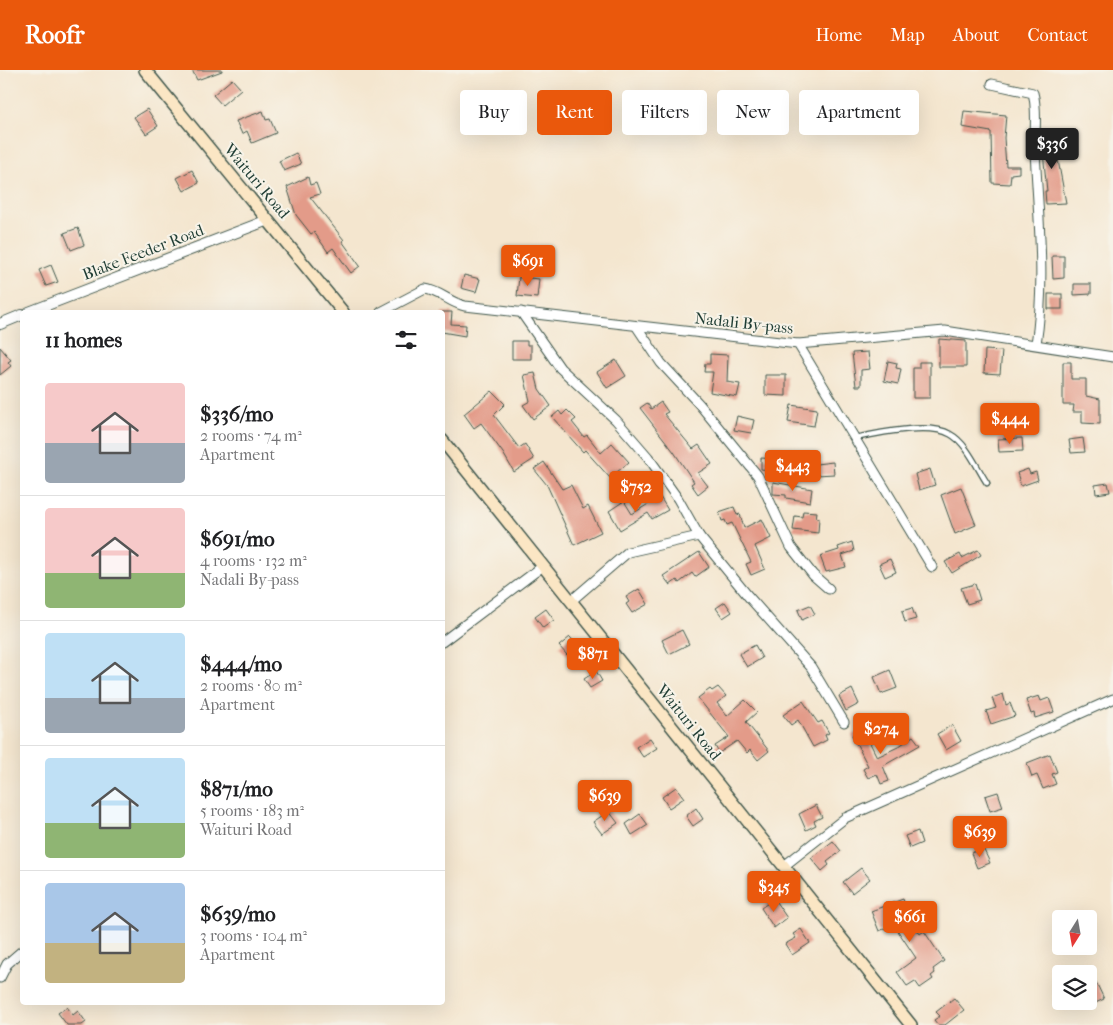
<!DOCTYPE html>
<meta charset="utf-8">
<style>
body{margin:0;font-family:"IM FELL French Canon",serif;background:#f2f2f2;color:#202124;height:100vh;display:flex;flex-direction:column;font-size:19px;white-space:nowrap}
*{box-sizing:border-box;margin:0}
p{font-size:16px;color:#757577}
.icon{flex:none;width:28px;height:28px;fill:none;stroke:currentColor;stroke-width:2;stroke-linecap:round;stroke-linejoin:round}
.map{position:relative;flex:1;overflow:hidden}
.sheet{position:absolute;left:20px;top:240px;width:425px;height:695px;display:flex;flex-direction:column;background:#fff;border-radius:5px;box-shadow:0 5px 20px #0002}
.sheet>*{flex:none}
.guide{position:absolute;left:460px;top:20px;width:475px;height:45px;display:flex;gap:10px}
.needle{width:32px;rotate:191deg}
.fabs{position:absolute;left:1052px;top:840px;display:grid;gap:10px}
.fabs a{display:grid;place-items:center;width:45px;height:45px;border-radius:5px;background:#fff;box-shadow:0 5px 20px #0002;font-size:25px}
.price{position:absolute;translate:-50% -42px;padding:0 11px;border-radius:5px;background:#ea580c;color:#fff;font-size:16px;line-height:32px;filter:drop-shadow(0 1px 2px #0008)}
.price::after{content:'';position:absolute;left:50%;top:30px;width:15px;height:11px;margin-left:-8px;background:inherit;clip-path:polygon(0 0,100% 0,50% 100%)}
.price.current{background:#222;color:#fff}
ul{padding:0;list-style:none}
li{display:flex;align-items:center;gap:15px;height:125px;padding:0 25px}
li+li{border-top:1px solid #e0e0e0}
li span{display:grid;place-items:center;flex:none;width:140px;height:100px;border-radius:5px;color:#555}
li>.icon{margin-inline-start:auto}
span .icon{width:60px;height:60px;fill:#fffc;stroke-width:1}
li b{font-size:21px}
h2{display:flex;justify-content:space-between;align-items:center;height:60px;padding:0 25px;font-size:21px}
.chip{padding:0 18px;border-radius:5px;background:#fff;box-shadow:0 5px 20px #0002;font-size:18px;line-height:45px}
.chip.current{background:#ea580c;color:#fff}
header{display:flex;align-items:center;gap:30px;box-sizing:border-box;height:70px;padding:0 25px;background:#ea580c;color:#fff}
header strong{font-size:24px}
nav{display:flex;gap:28px;margin-inline-start:auto;font-size:18px}
.map>svg:first-child{display:block}
.building{fill:#e39b89}
.lines{fill:none;stroke-linecap:round;stroke-linejoin:round}
.service-casing{stroke:#3f564b;stroke-width:7}
.minor-casing{stroke:#3f564b;stroke-width:11}
.tertiary-casing{stroke:#3f564b;stroke-width:12}
.secondary-casing{stroke:#3f564b;stroke-width:14}
.service{stroke:#fff;stroke-width:4.5}
.minor{stroke:#fff;stroke-width:9}
.tertiary{stroke:#fff;stroke-width:10}
.secondary{stroke:#fbe6c4;stroke-width:11}
.labels{text-anchor:middle;dominant-baseline:central;stroke-width:4;stroke-linejoin:round;paint-order:stroke}
.street-label{font-size:16px;fill:#1f3d34;stroke:#f7f3e8}
</style>
<header>
<strong>Roofr</strong>
<nav><a>Home</a><a>Map</a><a>About</a><a>Contact</a></nav>
</header>
<div class="map">
<svg width="1113" height="955" viewBox="0 0 1113 955">
<rect width="100%" height="100%" fill="#f7f3e8"/>
<filter id="ink" filterUnits="userSpaceOnUse"><feTurbulence type="fractalNoise" baseFrequency=".02" numOctaves="2"/><feDisplacementMap in="SourceGraphic" scale="10" xChannelSelector="R" yChannelSelector="G"/><feConvolveMatrix kernelMatrix="1 2 1 2 8 2 1 2 1" color-interpolation-filters="sRGB"/></filter>
<filter id="wash" filterUnits="userSpaceOnUse"><feTurbulence type="fractalNoise" baseFrequency=".0096" numOctaves="4" result="noise"/><feDisplacementMap in="SourceGraphic" scale="20" xChannelSelector="R" yChannelSelector="G"/><feGaussianBlur stdDeviation="1.12" result="paint"/><feColorMatrix in="noise" values="0 0 0 0 0 0 0 0 0 0 0 0 0 0 0 0 0 1.4 0 .05"/><feComposite in="paint" operator="in"/></filter>
<g filter="url(#wash)">
<rect width="100%" height="100%" fill="#f4e6cf"/>
<g id="blocks">
<g class="building">
<path d="M192,0h30v1l-25,9z"/>
<path d="M232,9l9,10 -19,16 -9,-10z"/>
<path d="M147,39l11,17 -12,8 -12,-17z"/>
<path d="M263,41l3,9 4,-1 6,14 -24,10 -5,-12 -5,3 -6,-13z"/>
<path d="M964,41l42,4 -2,23 2,28h13v7l-8,1 -1,10 -18,-1 -1,-51 -29,-5z"/>
<path d="M1057,62l1,28 8,43 -20,1 -1,-13h2l-6,-58z"/>
<path d="M296,83l5,11 -17,7 -5,-10z"/>
<path d="M192,100l7,13 -15,8 -7,-13z"/>
<path d="M308,107l2,8 6,-2 4,11 -10,3 34,43 -2,1 18,25 -9,7 -18,-25 -5,4 -14,-20 -3,2 -15,-19 -9,-28z"/>
<path d="M78,158l6,17 -13,5 -7,-17z"/>
<path d="M1052,186h12v22l-11,1z"/>
<path d="M51,195l7,17 -12,4 -7,-16z"/>
<path d="M464,205l16,4 -4,13 -15,-4z"/>
<path d="M519,207l20,2 -2,19 -20,-2z"/>
<path d="M1074,214h17v10l-17,1z"/>
<rect x="1048" y="224" width="14" height="15"/>
<path d="M442,242h10l-1,12 15,1 -1,11 -23,-4z"/>
<path d="M939,269l27,2v26h-27z"/>
<path d="M512,271h15v4h4v14h-19z"/>
<path d="M0,277l11,13 -3,2 3,4 -11,9z"/>
<path d="M985,280l17,1 -2,23 -16,-1z"/>
<path d="M868,282l2,17 -9,1v16h-5l-4,-33z"/>
<path d="M710,284l18,1 -1,27 13,2 -3,13 -27,-5 3,-20h-9l1,-8h5z"/>
<path d="M616,290l10,16 -19,12 -10,-16z"/>
<path d="M888,291l9,2 -1,5 5,1 -3,15 -14,-3z"/>
<path d="M919,292h11v36h-17v-30h6z"/>
<path d="M1063,292h8v17h15v17l14,3v25l-18,-1v-11h-9l1,-7h-11z"/>
<path d="M535,303l4,16 12,17 -18,13 -10,-14 7,-4 -6,-26z"/>
<path d="M765,305h21v21l-21,-1z"/>
<path d="M492,321l13,13 -11,11 25,33 6,-4 9,15 -20,13 -11,-19 -22,-30 -7,5 -10,-14z"/>
<path d="M661,332l7,10 -4,2 29,35 6,-4 13,19 -14,9 10,13 -10,8 -7,-10 3,-2 -20,-30 -34,-44 7,-5 4,6z"/>
<path d="M791,335l26,4 -3,17 -26,-4z"/>
<path d="M567,340l9,9 -4,3 12,15 3,-2 14,18 11,-10 17,19 -19,16 -25,-28 -2,2 -31,-35 7,-6 3,4z"/>
<path d="M737,346l17,4 -3,13 -17,-3z"/>
<path d="M1022,368l1,13 -24,1 -1,-13z"/>
<path d="M1083,368l2,14 -14,1 -2,-13z"/>
<path d="M761,388l14,1 -1,12 -13,-2z"/>
<path d="M544,392l18,27 9,-4 12,24 5,-3 13,26 -27,13 -27,-60 -13,-16z"/>
<path d="M833,392l1,12 -17,1 -1,-11z"/>
<path d="M930,399l5,16 -16,5 -4,-16z"/>
<path d="M1028,399l2,5 6,-2 2,8 -17,6 -4,-13z"/>
<path d="M773,412l39,7 -2,13 -24,-4v-3l-13,-1z"/>
<path d="M1108,413l2,9 -14,2 -1,-9z"/>
<path d="M961,417l15,38 -21,9 -14,-39z"/>
<path d="M660,427l8,13 -16,9 -4,-6 -28,17 -11,-19 15,-10 8,13z"/>
<path d="M734,437l3,8 3,-1 4,14 18,-9 9,19 -16,8 10,23 -14,6 -5,-11 5,-2 -19,-39 -5,2 -2,-5 -3,1 -3,-9z"/>
<path d="M803,441l14,1 -1,6h3l-1,15 -25,-3 2,-14 7,1z"/>
<path d="M852,472l2,9 -12,4 4,12 -20,5 -6,-16 19,-6 -1,-3z"/>
<path d="M978,480l3,5 -29,18 -7,-11 15,-8 2,4z"/>
<path d="M699,482l10,15 -14,10 -3,-4 -13,10 -2,-3 -7,5 -7,-9z"/>
<path d="M890,489l6,13 -11,5 -6,-13z"/>
<path d="M975,514l5,16 -13,4 -6,-16z"/>
<path d="M639,519l9,15 -16,9 -6,-9 3,-2 -3,-5z"/>
<path d="M725,532l7,10 -9,6 -7,-10z"/>
<path d="M810,535l5,9 -13,6 -4,-10z"/>
<path d="M912,538l4,11 -11,3 -3,-11z"/>
<path d="M546,539l8,11 -11,8 -8,-11z"/>
<path d="M682,560l7,14 -20,10 -7,-14z"/>
<path d="M570,567l8,9 -11,9 -8,-9z"/>
<path d="M755,575l7,13 -15,9 -8,-13z"/>
<path d="M890,600l7,18 -16,6 -7,-17z"/>
<path d="M596,601l6,10 -12,7 -6,-9z"/>
<path d="M718,617l8,9 -9,7 10,13 18,-16 12,12 -11,10 23,29 -11,9 -8,-10 -3,3 -10,-12 -18,12 -4,-7 14,-9 -31,-39 12,-9 2,2z"/>
<path d="M852,619l7,15 -13,7 -7,-15z"/>
<path d="M1003,624l3,11 4,-2 5,13 -24,8 -5,-13 10,-3 -4,-10z"/>
<path d="M1039,626l2,5 8,-3 5,14 -19,6 -1,-5 -3,1 -5,-14z"/>
<path d="M803,631l15,22 4,-2 7,12 -4,2 2,5 -14,7 -15,-27 -7,5 -8,-10z"/>
<path d="M952,655l9,16 -15,9 -9,-16z"/>
<path d="M863,659l14,28 21,-10 15,-11 7,9 -37,21 6,15 -8,3 -4,-10 -9,4 -5,-9 5,-3 -16,-31z"/>
<path d="M650,668l7,10 -14,9 -7,-10z"/>
<path d="M1050,684l7,18 -5,2 4,10 -13,5 -6,-14 -5,2 -5,-14z"/>
<path d="M676,717l8,11 -15,10 -7,-11z"/>
<path d="M998,722l5,15 -13,4 -5,-15z"/>
<path d="M816,735l6,12 -8,4 2,4 -10,5 -7,-16z"/>
<path d="M696,738l7,11 -10,7 -7,-10z"/>
<path d="M609,741l9,12 -16,11 -9,-12z"/>
<path d="M640,744l8,11 -16,10 -6,-11z"/>
<path d="M918,761l4,12 -12,5 -5,-12z"/>
<path d="M833,771l8,10 -14,11 2,3 -7,6 -11,-13z"/>
<path d="M983,778l7,15 -13,5 -6,-15z"/>
<path d="M861,798l9,11 -18,14 -9,-11z"/>
<path d="M774,829l13,19 -13,10 -13,-20z"/>
<path d="M903,829l8,22 9,13 4,-3 20,30 -11,8 2,4 -4,3 2,3 -13,9 -5,-7 -8,5 -10,-14 19,-14 -22,-33 -15,6 -8,-20z"/>
<path d="M801,859l9,14 -18,12 -7,-11 11,-6 -3,-4z"/>
<path d="M1096,912l8,17 -15,7v-21z"/>
<path d="M954,928l10,12 -19,15h-7l-4,-5 6,-4 -4,-4z"/>
<path d="M67,937l6,8 5,-4 8,11 -4,3h-15l-9,-12z"/>
</g>
</g>
</g>
<g filter="url(#ink)">
<use href="#blocks" fill-opacity="0" stroke="#3f564b" stroke-width="1"/>
<g class="lines">
<defs>
<path id="service" d="M855,368c23,-5 75,-16 95,-4 17,9 27,34 37,49"/>
<g id="minor">
<path d="M992,14l41,9c5,18 1,38 2,57 3,64 11,131 1,194"/>
<path d="M381,242l44,-23c15,2 25,14 40,17l333,38 147,-13 168,26"/>
<path d="M521,242l39,56 56,52 32,37 30,42 21,37 49,60 63,71 33,55"/>
<path d="M637,257l24,36 39,42 58,71 33,71 22,28 16,14"/>
<path d="M798,274l134,223"/>
<path d="M571,531l57,-49 71,-16"/>
<path d="M442,572l101,-76"/>
<path d="M784,796l61,-48 268,-119"/>
<path d="M0,908l7,-14 15,-13"/>
</g>
<g id="tertiary">
<path d="M29,242l239,-92"/>
<path d="M0,254l22,-9"/>
</g>
<g id="secondary">
<path d="M145,0l198,242"/>
<path d="M442,370l469,585"/>
</g>
</defs>
<use href="#service" class="service-casing"/>
<use href="#minor" class="minor-casing"/>
<use href="#tertiary" class="tertiary-casing"/>
<use href="#secondary" class="secondary-casing"/>
<use href="#service" class="service"/>
<use href="#minor" class="minor"/>
<use href="#tertiary" class="tertiary"/>
<use href="#secondary" class="secondary"/>
</g>
</g>
<g class="labels">
<g class="street-label">
<text transform="translate(257 111) rotate(50)">Waituri Road</text>
<text transform="translate(143 182) rotate(-21)">Blake Feeder Road</text>
<text transform="translate(744 253) rotate(6)">Nadali By-pass</text>
<text transform="translate(689 652) rotate(51)">Waituri Road</text>
</g>
</g>
</svg>
<div class="fabs">
<a><svg class="needle" viewBox="-14 -14 28 28"><path d="M0-13l5 13h-10z" fill="#e53935"/><path d="M0 13l5-13h-10z" fill="#757577"/></svg></a>
<a><svg class="icon" aria-label="layers" viewBox="0 0 24 24"><path d="M12 4l9 5-9 5-9-5zM3 14l9 5 9-5"/></svg></a>
</div>
<b class="price current" style="left:1052px;top:100px">$336</b>
<b class="price" style="left:528px;top:217px">$691</b>
<b class="price" style="left:1010px;top:375px">$444</b>
<b class="price" style="left:793px;top:422px">$443</b>
<b class="price" style="left:636px;top:443px">$752</b>
<b class="price" style="left:593px;top:610px">$871</b>
<b class="price" style="left:881px;top:685px">$274</b>
<b class="price" style="left:605px;top:752px">$639</b>
<b class="price" style="left:980px;top:788px">$639</b>
<b class="price" style="left:774px;top:843px">$345</b>
<b class="price" style="left:910px;top:873px">$661</b>
<div class="guide">
<a class="chip">Buy</a>
<a class="chip current">Rent</a>
<a class="chip">Filters</a>
<a class="chip">New</a>
<a class="chip">Apartment</a>
</div>
<section class="sheet">
<h2>11 homes<svg class="icon" aria-label="filters" viewBox="0 0 24 24"><path d="M4 7h16M4 17h16"/><circle cx="9" cy="7" r="2"/><circle cx="15" cy="17" r="2"/></svg></h2>
<ul>
<li><span style="background:linear-gradient(#f6c9c9 60%,#9aa5b1 0)"><svg class="icon" aria-label="home" viewBox="0 0 24 24"><path d="M3 11l9-7 9 7M6 9v11h12V9"/></svg></span><div><b>$336/mo</b><p>2 rooms · 74 m²</p><p>Apartment</p></div></li>
<li><span style="background:linear-gradient(#f6c9c9 65%,#8fb573 0)"><svg class="icon" aria-label="home" viewBox="0 0 24 24"><path d="M3 11l9-7 9 7M6 9v11h12V9"/></svg></span><div><b>$691/mo</b><p>4 rooms · 132 m²</p><p>Nadali By-pass</p></div></li>
<li><span style="background:linear-gradient(#bfe0f5 65%,#9aa5b1 0)"><svg class="icon" aria-label="home" viewBox="0 0 24 24"><path d="M3 11l9-7 9 7M6 9v11h12V9"/></svg></span><div><b>$444/mo</b><p>2 rooms · 80 m²</p><p>Apartment</p></div></li>
<li><span style="background:linear-gradient(#bfe0f5 65%,#8fb573 0)"><svg class="icon" aria-label="home" viewBox="0 0 24 24"><path d="M3 11l9-7 9 7M6 9v11h12V9"/></svg></span><div><b>$871/mo</b><p>5 rooms · 183 m²</p><p>Waituri Road</p></div></li>
<li><span style="background:linear-gradient(#a9c7e8 60%,#c2b280 0)"><svg class="icon" aria-label="home" viewBox="0 0 24 24"><path d="M3 11l9-7 9 7M6 9v11h12V9"/></svg></span><div><b>$639/mo</b><p>3 rooms · 104 m²</p><p>Apartment</p></div></li>
</ul>
</section>
</div>
